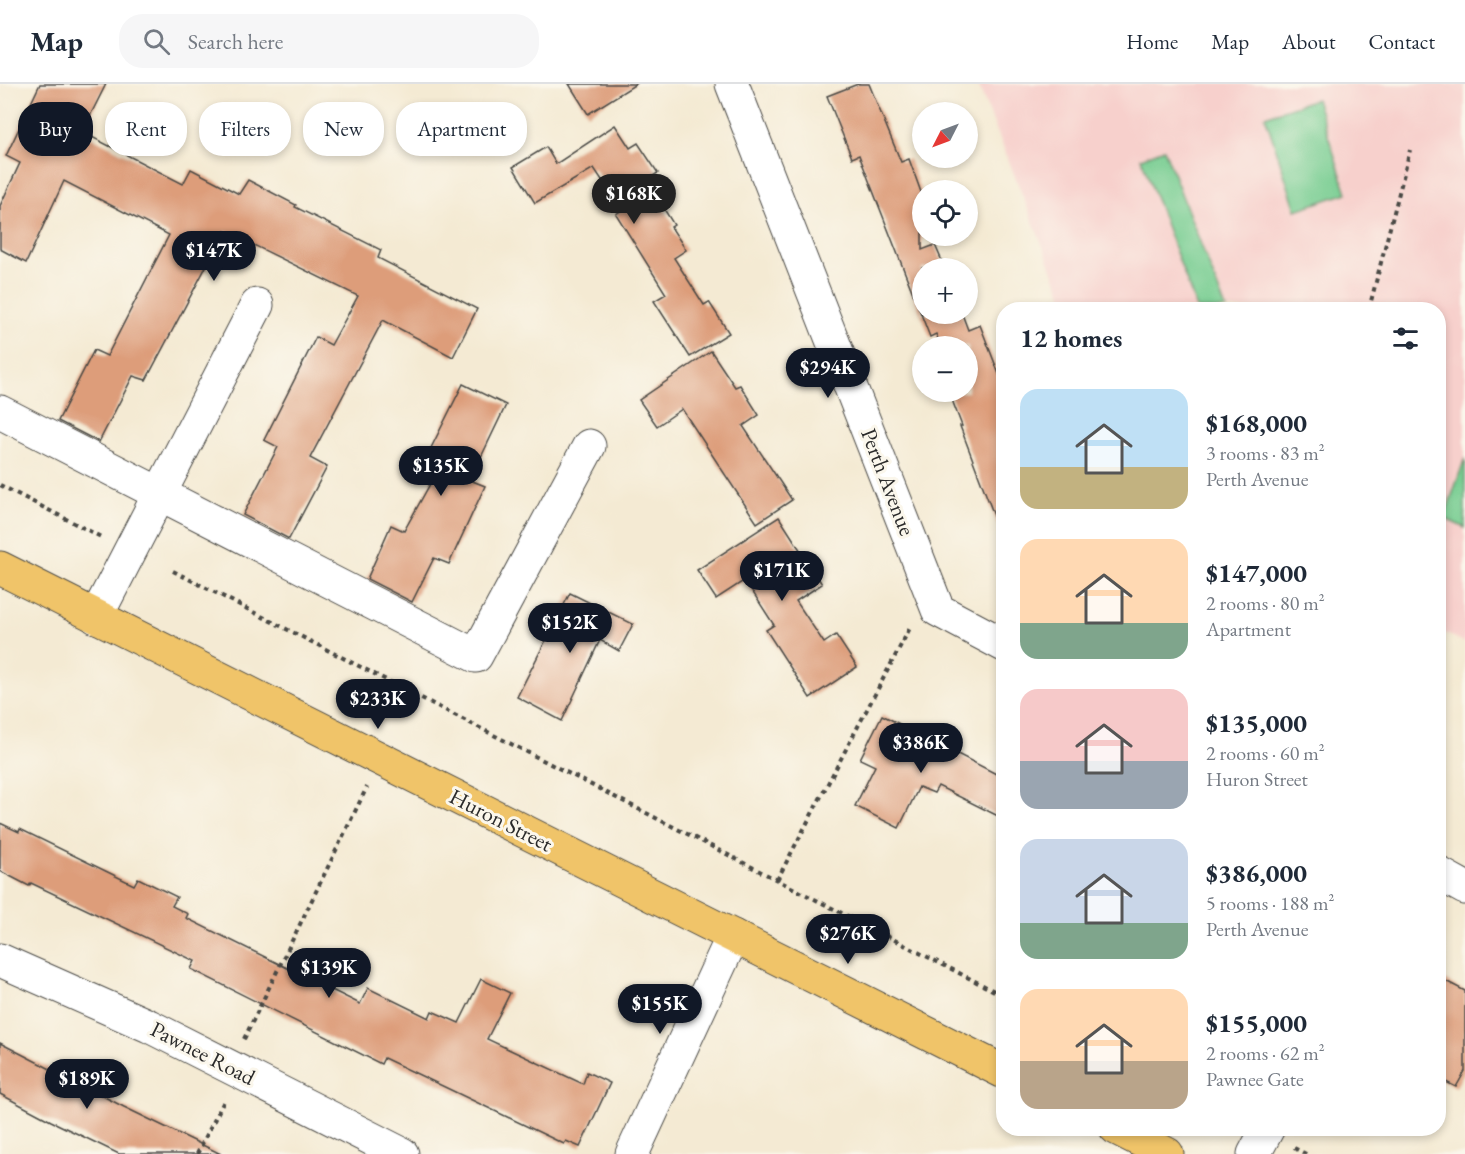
<!DOCTYPE html>
<meta charset="utf-8">
<style>
body{margin:0;font-family:"EB Garamond",serif;background:#f6f6f7;color:#1f2937;height:100vh;display:flex;flex-direction:column;font-size:22px;white-space:nowrap}
*{box-sizing:border-box;margin:0}
p{font-size:20px;color:#747a83}
.icon{flex:none;width:33px;height:33px;fill:none;stroke:currentColor;stroke-width:2;stroke-linecap:round;stroke-linejoin:round}
.map{position:relative;flex:1;overflow:hidden}
.panel{position:absolute;left:996px;top:218px;width:450px;height:834px;display:flex;flex-direction:column;background:#fff;border-radius:24px;box-shadow:0 3px 9px #0003}
.panel>*{flex:none}
.hud{position:absolute;left:18px;top:18px;width:570px;height:54px;display:flex;gap:12px}
.needle{width:39px;rotate:228deg}
.buttons{position:absolute;left:912px;top:18px;display:grid;gap:12px}
.buttons a{display:grid;place-items:center;width:66px;height:66px;border-radius:50%;background:#fff;box-shadow:0 3px 9px #0003;font-size:30px}
.price{position:absolute;translate:-50% -51px;padding:0 14px;border-radius:21px;background:#111827;color:#fff;font-size:20px;line-height:39px;filter:drop-shadow(0 2px 3px #0008)}
.price::after{content:'';position:absolute;left:50%;top:36px;width:18px;height:14px;margin-left:-9px;background:inherit;clip-path:polygon(0 0,100% 0,50% 100%)}
.price.active{background:#222;color:#fff}
ul{padding:0;list-style:none}
li{display:flex;align-items:center;gap:18px;height:150px;padding:0 24px}
li span{display:grid;place-items:center;flex:none;width:168px;height:120px;border-radius:18px;color:#555}
li>.icon{margin-inline-start:auto}
span .icon{width:72px;height:72px;fill:#fffc;stroke-width:1}
li b{font-size:26px}
h2{display:flex;justify-content:space-between;align-items:center;height:72px;padding:0 24px;font-size:26px}
.chip{padding:0 21px;border-radius:24px;background:#fff;box-shadow:0 3px 9px #0003;font-size:21px;line-height:54px}
.chip.active{background:#111827;color:#fff}
header{display:flex;align-items:center;gap:36px;box-sizing:border-box;height:84px;padding:0 30px;background:#fff;border-bottom:2px solid #e0e1e3}
header strong{font-size:28px}
nav{display:flex;gap:33px;margin-inline-start:auto;font-size:21px}
.search{width:420px;height:54px;background:#f6f6f7;display:flex;align-items:center;gap:15px;box-sizing:border-box;padding:0 21px;border-radius:24px;color:#747a83;font-size:22px}
.map>svg:first-child{display:block}
.built{fill:#f7d0cc}
.green{fill:#78cd92;stroke:#527c5e;stroke-width:1.5}
.building{fill:#dd9d7a}
.lines{fill:none;stroke-linecap:round;stroke-linejoin:round}
.minor-casing{stroke:#494844;stroke-width:35}
.major-casing{stroke:#494844;stroke-width:35}
.path{stroke:#494844;stroke-width:4;stroke-dasharray:4.5 4.5;stroke-linecap:butt}
.minor{stroke:#fff;stroke-width:33}
.major{stroke:#f0c469;stroke-width:33}
.labels{text-anchor:middle;dominant-baseline:central;stroke-width:6;stroke-linejoin:round;paint-order:stroke}
.street-label{font-size:22px;fill:#2b2b2b;stroke:#fbf7ec}
</style>
<header>
<strong>Map</strong>
<div class="search"><svg class="icon" aria-label="search" viewBox="0 0 24 24"><circle cx="10" cy="10" r="6"/><path d="M15 15l6 6"/></svg>Search here</div>
<nav><a>Home</a><a>Map</a><a>About</a><a>Contact</a></nav>
</header>
<div class="map">
<svg width="1465" height="1070" viewBox="0 0 1465 1070">
<rect width="100%" height="100%" fill="#fbf7ec"/>
<filter id="ink" filterUnits="userSpaceOnUse"><feTurbulence type="fractalNoise" baseFrequency=".0167" numOctaves="2"/><feDisplacementMap in="SourceGraphic" scale="12" xChannelSelector="R" yChannelSelector="G"/><feConvolveMatrix kernelMatrix="1 2 1 2 8 2 1 2 1" color-interpolation-filters="sRGB"/></filter>
<filter id="wash" filterUnits="userSpaceOnUse"><feTurbulence type="fractalNoise" baseFrequency=".008" numOctaves="4" result="noise"/><feDisplacementMap in="SourceGraphic" scale="24" xChannelSelector="R" yChannelSelector="G"/><feGaussianBlur stdDeviation="1.35" result="paint"/><feColorMatrix in="noise" values="0 0 0 0 0 0 0 0 0 0 0 0 0 0 0 0 0 1.4 0 .05"/><feComposite in="paint" operator="in"/></filter>
<g filter="url(#wash)">
<rect width="100%" height="100%" fill="#f4ead3"/>
<path class="built" d="M978,0h487v559l-26,-13 -1,-321h-370z"/>
<g class="green">
<path d="M1316,15l31,94 -51,17 -31,-94z"/>
<path d="M1164,65l62,160h-29l-56,-151z"/>
<path d="M1465,374v70l-21,-10z"/>
</g>
<g id="blocks">
<g class="building">
<path d="M40,0h66l-24,48 101,52 8,-15 48,25 9,-14 48,25 -1,2 86,43 -3,8 99,51 -24,48 -70,-37 -73,138 17,9 -38,72 -46,-24 35,-68 -14,-7 52,-103 15,8 27,-49 -133,-65 -79,149 -13,-4 -34,66 -41,-21 36,-71 13,6 62,-121 -105,-54 -38,82 -26,-14v-43l20,-43 -14,-7z"/>
<path d="M569,0h67l-48,30z"/>
<path d="M858,0h11l32,78 8,-3 13,36v55l13,-5 10,23h-23v46h40l6,16 12,-5 24,62v146l-3,1 -41,-108h2l-13,-34h19v-46h-27l-5,-12 -6,3 -71,-182 -7,3 -25,-62z"/>
<path d="M615,41l15,23 8,-5 20,30 -12,7 28,45 -3,2 15,23 -12,8 30,47 5,-3 20,31 -39,24 -36,-56 12,-7 -50,-80 6,-4 -28,-42 -59,35 -22,-36 33,-20 10,17z"/>
<path d="M711,267l24,36 5,-2 19,30 -16,11 49,74 -35,23 -75,-114 -25,17 -18,-26z"/>
<path d="M463,300l43,21 -36,75 15,6 -36,78 -15,-6 -22,44 -45,-23 24,-54 13,6 36,-65 -14,-8z"/>
<path d="M779,433l43,67 -26,17 28,42 12,-8 21,32 -47,31 -44,-68 8,-5 -29,-45 -29,19 -19,-29z"/>
<path d="M570,509l63,31 -14,27 -19,-11 -38,81 -45,-24z"/>
<path d="M882,631l122,63v41l-66,-33 -4,7 -15,-6 -20,41 -44,-22 20,-40 -15,-7z"/>
<path d="M0,739l19,9 1,-3 114,56 4,-7 39,19 -5,9 16,8 -2,4 174,86 8,-16 61,30 3,-7 27,12 22,-44 29,14 -23,46 96,45 4,-12 23,11 -30,64 -14,-6 -2,3 -180,-86 -3,6 -190,-95 4,-8 -164,-78 -2,3 -29,-15z"/>
<path d="M1438,893l27,14v80l-9,16 -18,-9z"/>
<path d="M0,959l124,64 97,47h-102l-68,-33 -51,-27z"/>
</g>
</g>
</g>
<g filter="url(#ink)">
<use href="#blocks" fill-opacity="0" stroke="#494844" stroke-width="1.5"/>
<g class="lines">
<defs>
<g id="minor">
<path d="M732,0l206,526 66,35"/>
<path d="M0,328l476,244 113,-210"/>
<path d="M96,533l161,-312"/>
<path d="M1438,789l27,15"/>
<path d="M0,876l149,66 253,128"/>
<path d="M632,1070l101,-218"/>
<path d="M1254,1070l14,-26"/>
</g>
<g id="major">
<path d="M0,484l1004,504"/>
<path d="M1116,1044l51,26"/>
</g>
</defs>
<use href="#minor" class="minor-casing"/>
<use href="#major" class="major-casing"/>
<g class="path">
<path d="M1369,225l41,-159"/>
<path d="M0,401l101,52"/>
<path d="M173,487l831,425"/>
<path d="M777,796l134,-254"/>
<path d="M244,955l123,-252"/>
<path d="M1294,1064l12,6"/>
<path d="M197,1070l27,-53"/>
</g>
<use href="#minor" class="minor"/>
<use href="#major" class="major"/>
</g>
</g>
<g class="labels">
<g class="street-label">
<text transform="translate(888 398) rotate(69)">Perth Avenue</text>
<text transform="translate(501 736) rotate(27)">Huron Street</text>
<text transform="translate(203 969) rotate(27)">Pawnee Road</text>
</g>
</g>
</svg>
<div class="buttons">
<a><svg class="needle" viewBox="-14 -14 28 28"><path d="M0-13l5 13h-10z" fill="#e53935"/><path d="M0 13l5-13h-10z" fill="#747a83"/></svg></a>
<a><svg class="icon" aria-label="locate" viewBox="0 0 24 24"><circle cx="12" cy="12" r="6"/><path d="M12 2v4M12 18v4M2 12h4M18 12h4"/></svg></a>
<a>+</a>
<a>−</a>
</div>
<b class="price active" style="left:634px;top:141px">$168K</b>
<b class="price" style="left:214px;top:198px">$147K</b>
<b class="price" style="left:828px;top:315px">$294K</b>
<b class="price" style="left:441px;top:413px">$135K</b>
<b class="price" style="left:782px;top:518px">$171K</b>
<b class="price" style="left:570px;top:570px">$152K</b>
<b class="price" style="left:378px;top:646px">$233K</b>
<b class="price" style="left:921px;top:690px">$386K</b>
<b class="price" style="left:848px;top:881px">$276K</b>
<b class="price" style="left:329px;top:915px">$139K</b>
<b class="price" style="left:660px;top:951px">$155K</b>
<b class="price" style="left:87px;top:1026px">$189K</b>
<div class="hud">
<a class="chip active">Buy</a>
<a class="chip">Rent</a>
<a class="chip">Filters</a>
<a class="chip">New</a>
<a class="chip">Apartment</a>
</div>
<section class="panel">
<h2>12 homes<svg class="icon" aria-label="filters" viewBox="0 0 24 24"><path d="M4 7h16M4 17h16"/><circle cx="9" cy="7" r="2"/><circle cx="15" cy="17" r="2"/></svg></h2>
<ul>
<li><span style="background:linear-gradient(#bfe0f5 65%,#c2b280 0)"><svg class="icon" aria-label="home" viewBox="0 0 24 24"><path d="M3 11l9-7 9 7M6 9v11h12V9"/></svg></span><div><b>$168,000</b><p>3 rooms · 83 m²</p><p>Perth Avenue</p></div></li>
<li><span style="background:linear-gradient(#ffd9b3 70%,#7fa58c 0)"><svg class="icon" aria-label="home" viewBox="0 0 24 24"><path d="M3 11l9-7 9 7M6 9v11h12V9"/></svg></span><div><b>$147,000</b><p>2 rooms · 80 m²</p><p>Apartment</p></div></li>
<li><span style="background:linear-gradient(#f6c9c9 60%,#9aa5b1 0)"><svg class="icon" aria-label="home" viewBox="0 0 24 24"><path d="M3 11l9-7 9 7M6 9v11h12V9"/></svg></span><div><b>$135,000</b><p>2 rooms · 60 m²</p><p>Huron Street</p></div></li>
<li><span style="background:linear-gradient(#c9d6e8 70%,#7fa58c 0)"><svg class="icon" aria-label="home" viewBox="0 0 24 24"><path d="M3 11l9-7 9 7M6 9v11h12V9"/></svg></span><div><b>$386,000</b><p>5 rooms · 188 m²</p><p>Perth Avenue</p></div></li>
<li><span style="background:linear-gradient(#ffd9b3 60%,#b9a48a 0)"><svg class="icon" aria-label="home" viewBox="0 0 24 24"><path d="M3 11l9-7 9 7M6 9v11h12V9"/></svg></span><div><b>$155,000</b><p>2 rooms · 62 m²</p><p>Pawnee Gate</p></div></li>
</ul>
</section>
</div>
